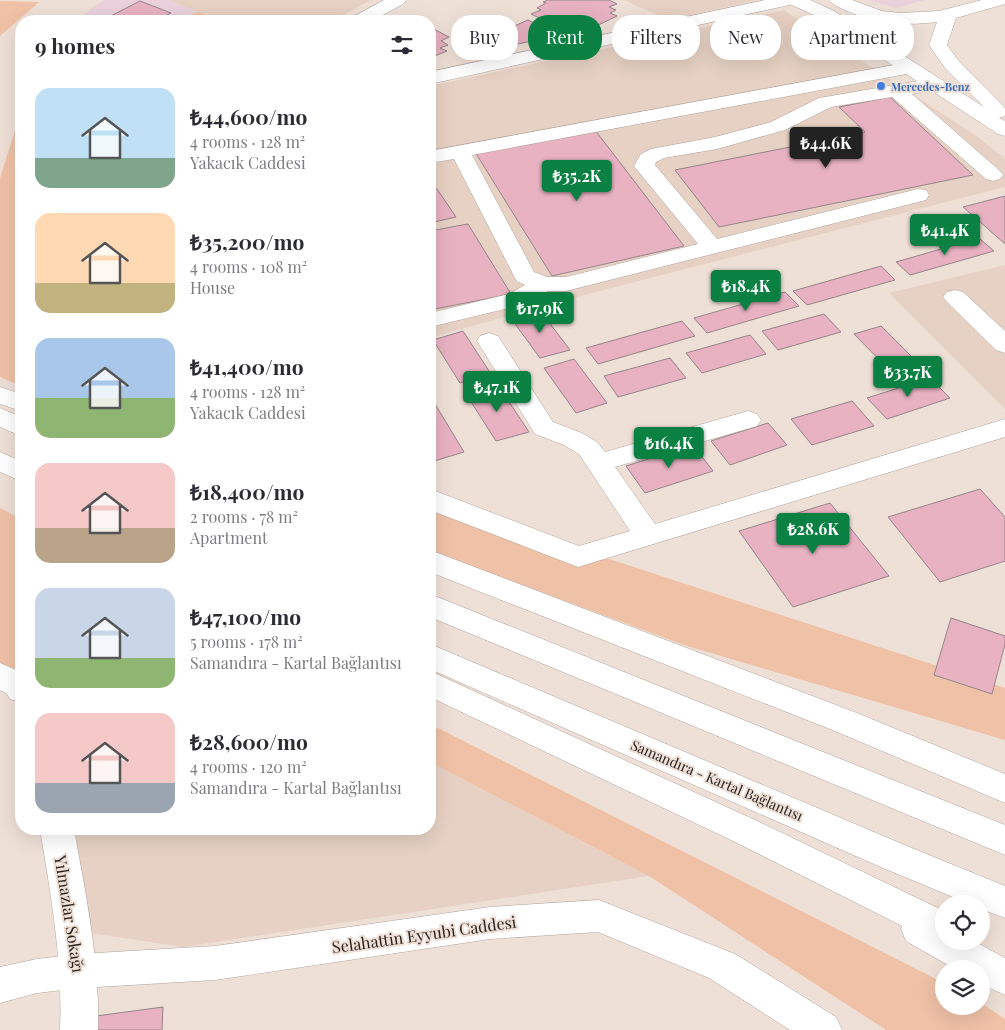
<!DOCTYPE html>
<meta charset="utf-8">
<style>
body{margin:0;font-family:"Playfair Display",serif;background:#f7f7f7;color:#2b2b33;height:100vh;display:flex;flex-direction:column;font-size:19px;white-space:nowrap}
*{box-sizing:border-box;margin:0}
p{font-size:16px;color:#7c7c81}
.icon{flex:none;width:28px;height:28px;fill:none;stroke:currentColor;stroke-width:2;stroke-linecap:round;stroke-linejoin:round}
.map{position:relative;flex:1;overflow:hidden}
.side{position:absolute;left:15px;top:15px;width:421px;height:820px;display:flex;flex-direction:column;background:#fff;border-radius:20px;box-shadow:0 5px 20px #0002}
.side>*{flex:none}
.hud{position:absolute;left:451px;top:15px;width:475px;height:45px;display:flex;gap:10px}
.fabs{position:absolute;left:935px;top:895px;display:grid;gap:10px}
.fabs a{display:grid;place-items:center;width:55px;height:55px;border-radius:50%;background:#fff;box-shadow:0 5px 20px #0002;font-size:25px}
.price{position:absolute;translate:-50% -42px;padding:0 11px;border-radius:5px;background:#0b8043;color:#fff;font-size:16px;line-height:32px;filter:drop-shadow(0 1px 2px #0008)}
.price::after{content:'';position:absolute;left:50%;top:30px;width:15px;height:11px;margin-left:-8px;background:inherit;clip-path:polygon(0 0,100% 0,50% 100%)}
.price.current{background:#222;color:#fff}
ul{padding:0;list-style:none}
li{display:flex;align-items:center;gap:15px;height:125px;padding:0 20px}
li span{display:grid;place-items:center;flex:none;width:140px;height:100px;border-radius:15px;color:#555}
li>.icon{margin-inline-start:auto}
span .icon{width:60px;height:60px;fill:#fffc;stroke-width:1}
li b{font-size:21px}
h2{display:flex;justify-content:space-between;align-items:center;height:60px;padding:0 20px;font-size:21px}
.pill{padding:0 18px;border-radius:20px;background:#fff;box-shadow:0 5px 20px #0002;font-size:18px;line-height:45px}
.pill.current{background:#0b8043;color:#fff}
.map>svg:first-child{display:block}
.built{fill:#e7d1c4}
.education{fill:#ead1db}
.green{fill:#efc2a7}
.building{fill:#e8b2c2;stroke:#958589}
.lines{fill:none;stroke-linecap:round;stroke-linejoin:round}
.minor-casing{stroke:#b2a49c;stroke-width:1}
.major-casing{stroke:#b2a49c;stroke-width:1}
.highway-casing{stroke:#b2a49c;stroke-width:1}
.minor{fill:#fff;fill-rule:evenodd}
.major{fill:#fff;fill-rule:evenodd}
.highway{fill:#fff;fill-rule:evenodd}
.shop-dot{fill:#3f7fe0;stroke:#efe0d7;stroke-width:2}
.labels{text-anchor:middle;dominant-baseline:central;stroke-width:4;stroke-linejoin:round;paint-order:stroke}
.far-shop-label{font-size:11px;font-weight:bold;fill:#366cbe;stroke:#efe0d7;text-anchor:start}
.street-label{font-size:14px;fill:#28221f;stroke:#efe0d7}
.near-street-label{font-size:16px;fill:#28221f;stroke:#efe0d7}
</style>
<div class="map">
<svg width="1005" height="1030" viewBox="0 0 1005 1030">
<rect width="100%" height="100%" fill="#efe0d7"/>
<g class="built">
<path d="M168,0h203l-39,21h-104l-31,-9z"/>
<path d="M624,0h133l-89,20z"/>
<path d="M784,10l194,127 27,22v28l-456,117 -119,34v-252z"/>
<path d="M1005,265v144l-116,-116z"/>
<path d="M430,762l219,114 -466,71 -99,-15 -17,-103h363z"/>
</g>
<g class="education">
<path d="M103,0h65l29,12 -17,9h-104z"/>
<path d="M869,0h55l-28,8z"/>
</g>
<g class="green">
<path d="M0,1l39,1 -39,34z"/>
<path d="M197,12l31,9h-48z"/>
<path d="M21,111v275l-21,-9v-199z"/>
<path d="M0,508l21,11v158l-21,-8z"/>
<path d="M430,511l179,48 396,129v52l-321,-95 -254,-94z"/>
<path d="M430,724l514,259v23h37v-3l24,16v11h-119l-237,-154 -219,-114z"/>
</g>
<g class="building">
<path d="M548,0h61l8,4 -8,3 7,3 -6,3 7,3 -27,13 -3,-2 -7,4 -11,-5 -7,3 -31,-15 10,-4 -4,-2 9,-5 -3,-1z"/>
<path d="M140,1l31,12 -16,8h-54z"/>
<path d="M528,20l31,15 -68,15 -13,-8z"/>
<path d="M430,27l19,10 -8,4 7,4 -8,3 7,3 -17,7z"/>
<path d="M890,97l83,78 -254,52 -44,-57 190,-38 -26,-25z"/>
<path d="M595,130l89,116 -132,30 -77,-124z"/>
<path d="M430,189h7l19,28 -26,6z"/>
<path d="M1005,196v47h-1l-41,-36z"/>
<path d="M468,224l43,70 -81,16v-79z"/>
<path d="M979,238l15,13 -84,24 -14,-13z"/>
<path d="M881,266l14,14 -88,25 -14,-14z"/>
<path d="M785,292l14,14 -92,27 -13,-15z"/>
<path d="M539,309l31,41 -30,8 -30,-41z"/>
<path d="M824,314l17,18 -63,18 -16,-19z"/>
<path d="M682,321l13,15 -97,28 -12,-16z"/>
<path d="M881,326l42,42 -27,9 -42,-43z"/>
<path d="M463,331l28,43 -31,9 -27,-43z"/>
<path d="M750,335l16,19 -64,19 -16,-20z"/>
<path d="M670,358l16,20 -68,19 -14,-21z"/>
<path d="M574,359l33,44 -31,10 -32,-45z"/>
<path d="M930,378l20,20 -63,21 -20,-21z"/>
<path d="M498,385l31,47 -33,9 -30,-47z"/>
<path d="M852,401l22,25 -62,19 -21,-26z"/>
<path d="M435,404l29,48 -33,10 -1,-56z"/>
<path d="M768,423l19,22 -57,20 -19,-24z"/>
<path d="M693,445l20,26 -68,22 -19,-27z"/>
<path d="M980,489l25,28v44l-65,21 -52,-65z"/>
<path d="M830,503l59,73 -96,31 -54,-76z"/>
<path d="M951,618l54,18v8l-13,50 -58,-19z"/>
<path d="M163,1007l-1,23h-66v-14z"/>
</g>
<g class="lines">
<defs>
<g id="minor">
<path d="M384,0h22l-3,4 -31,17h-22l3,-4z"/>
<path d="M765,0h33l-3,4 -6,1 -359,79v-12z"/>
<path d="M910,62l7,2 2,4 -2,4 -445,83 62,117 13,5h19l132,-33 -64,-78 7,-12 10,-5 64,-12 56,-15 48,-24 117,-20 7,2 3,4 -3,4 -31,6 88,77 3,4 -3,4 -7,2 -7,-2 -94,-82 -61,10 -46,23 -68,19 -53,9 -8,4 -1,3 62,74 201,-50 8,1 3,5 -3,5 -360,91h-18l-23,13 -95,23v-14l79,-19 16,-9 -8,-4 -3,-5 -60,-117 -24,4v-12z"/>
<path d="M955,290l8,2 42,39v22l-9,-3 -49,-48 -4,-5 4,-5z"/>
<path d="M489,333l9,3 55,86 29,11 15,9 8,10 143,-41 9,3 4,6 -4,6 -142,41 40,57 350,-105v18l-427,130 -148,-57v-21l149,57 51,-15 -51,-77 -15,-9 -29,-11 -58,-93 3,-5z"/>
<path d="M0,663l21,9v30l-11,-3 -3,-5 -7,-4z"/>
<path d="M40,829h34c12,67 26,133 24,201h-38c3,-68 -9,-134 -20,-201z"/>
</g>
<g id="major">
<path d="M787,0h23l24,11 150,96 -39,-39 -16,-23 8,-23c-32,4 -62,2 -92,-12 -6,-3 -12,-5 -16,-10h23l30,11 18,2 39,-2 43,-11h23v4l-49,14 -9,27 11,15 47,48v8l-6,2 6,3v15l-7,-2 -176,-115 -32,-15z"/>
<path d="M599,900l136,54 101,63 6,13h-52l-81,-52 -111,-46 -108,7 -275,41 -135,8 -43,5 -37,10v-36l37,-8 43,-5 135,-8 275,-39z"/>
</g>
<g id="highway">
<path d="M0,387l21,7v17l-21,-7z"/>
<path d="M0,408l21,9v19l-21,-9z"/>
<path d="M0,452l21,9v20l-21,-9z"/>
<path d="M430,550l427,163 148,61v29l-170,-72 -405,-159z"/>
<path d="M430,594l575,231v30l-575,-238z"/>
<path d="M430,644l477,202 98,40v32l-24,-9v-5h-11l-87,-36 -453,-199z"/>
<path d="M430,671l325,149 189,91v30h30l31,17v37l-24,-11v-15h-26l-49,-28 -5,-12 1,-3 -171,-86 -301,-143z"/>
</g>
</defs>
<use href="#minor" class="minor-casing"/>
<use href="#major" class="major-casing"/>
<use href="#highway" class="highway-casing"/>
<use href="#minor" class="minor"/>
<use href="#major" class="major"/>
<use href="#highway" class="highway"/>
</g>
<circle class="shop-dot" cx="881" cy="86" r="5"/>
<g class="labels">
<g class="far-shop-label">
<text x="891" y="86">Mercedes-Benz</text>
</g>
<g class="street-label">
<text transform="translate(717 780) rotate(23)">Samandıra - Kartal Bağlantısı</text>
</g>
<g class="near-street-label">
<text transform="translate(70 914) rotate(81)">Yılmazlar Sokağı</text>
<text transform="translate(424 934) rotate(-8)">Selahattin Eyyubi Caddesi</text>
</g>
</g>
</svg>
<div class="fabs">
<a><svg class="icon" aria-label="locate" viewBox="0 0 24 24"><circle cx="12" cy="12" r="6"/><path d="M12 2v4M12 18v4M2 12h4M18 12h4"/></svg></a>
<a><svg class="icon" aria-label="layers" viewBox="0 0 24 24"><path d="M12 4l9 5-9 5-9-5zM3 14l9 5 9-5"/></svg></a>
</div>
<b class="price current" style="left:826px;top:169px">₺44.6K</b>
<b class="price" style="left:577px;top:202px">₺35.2K</b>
<b class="price" style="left:945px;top:256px">₺41.4K</b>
<b class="price" style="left:746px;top:312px">₺18.4K</b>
<b class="price" style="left:540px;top:334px">₺17.9K</b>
<b class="price" style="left:908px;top:398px">₺33.7K</b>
<b class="price" style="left:497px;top:413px">₺47.1K</b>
<b class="price" style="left:669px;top:469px">₺16.4K</b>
<b class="price" style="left:813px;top:555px">₺28.6K</b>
<div class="hud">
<a class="pill">Buy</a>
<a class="pill current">Rent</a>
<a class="pill">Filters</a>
<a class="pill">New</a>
<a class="pill">Apartment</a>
</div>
<section class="side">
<h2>9 homes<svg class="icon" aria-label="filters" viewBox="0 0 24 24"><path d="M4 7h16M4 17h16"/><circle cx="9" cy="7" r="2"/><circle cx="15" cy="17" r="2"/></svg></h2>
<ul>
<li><span style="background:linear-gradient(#bfe0f5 70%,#7fa58c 0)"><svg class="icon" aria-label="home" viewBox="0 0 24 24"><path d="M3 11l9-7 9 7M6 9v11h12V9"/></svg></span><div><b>₺44,600/mo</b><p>4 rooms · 128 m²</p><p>Yakacık Caddesi</p></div></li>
<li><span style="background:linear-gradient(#ffd9b3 70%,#c2b280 0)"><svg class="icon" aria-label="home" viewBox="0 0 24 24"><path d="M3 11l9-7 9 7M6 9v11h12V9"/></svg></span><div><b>₺35,200/mo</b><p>4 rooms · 108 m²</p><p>House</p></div></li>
<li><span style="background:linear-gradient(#a9c7e8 60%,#8fb573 0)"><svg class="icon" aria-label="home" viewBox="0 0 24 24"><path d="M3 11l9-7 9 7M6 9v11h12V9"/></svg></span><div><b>₺41,400/mo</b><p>4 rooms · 128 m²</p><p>Yakacık Caddesi</p></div></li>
<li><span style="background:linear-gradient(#f6c9c9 65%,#b9a48a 0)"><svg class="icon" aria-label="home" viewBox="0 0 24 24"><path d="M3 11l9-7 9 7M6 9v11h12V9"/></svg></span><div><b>₺18,400/mo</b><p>2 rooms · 78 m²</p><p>Apartment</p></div></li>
<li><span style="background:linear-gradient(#c9d6e8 70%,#8fb573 0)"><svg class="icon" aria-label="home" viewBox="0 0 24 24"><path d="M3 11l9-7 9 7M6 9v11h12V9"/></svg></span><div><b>₺47,100/mo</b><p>5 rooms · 178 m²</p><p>Samandıra - Kartal Bağlantısı</p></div></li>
<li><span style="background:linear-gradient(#f6c9c9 70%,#9aa5b1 0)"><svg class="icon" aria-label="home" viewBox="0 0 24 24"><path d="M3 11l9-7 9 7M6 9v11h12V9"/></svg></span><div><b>₺28,600/mo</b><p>4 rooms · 120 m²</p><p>Samandıra - Kartal Bağlantısı</p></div></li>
</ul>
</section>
</div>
